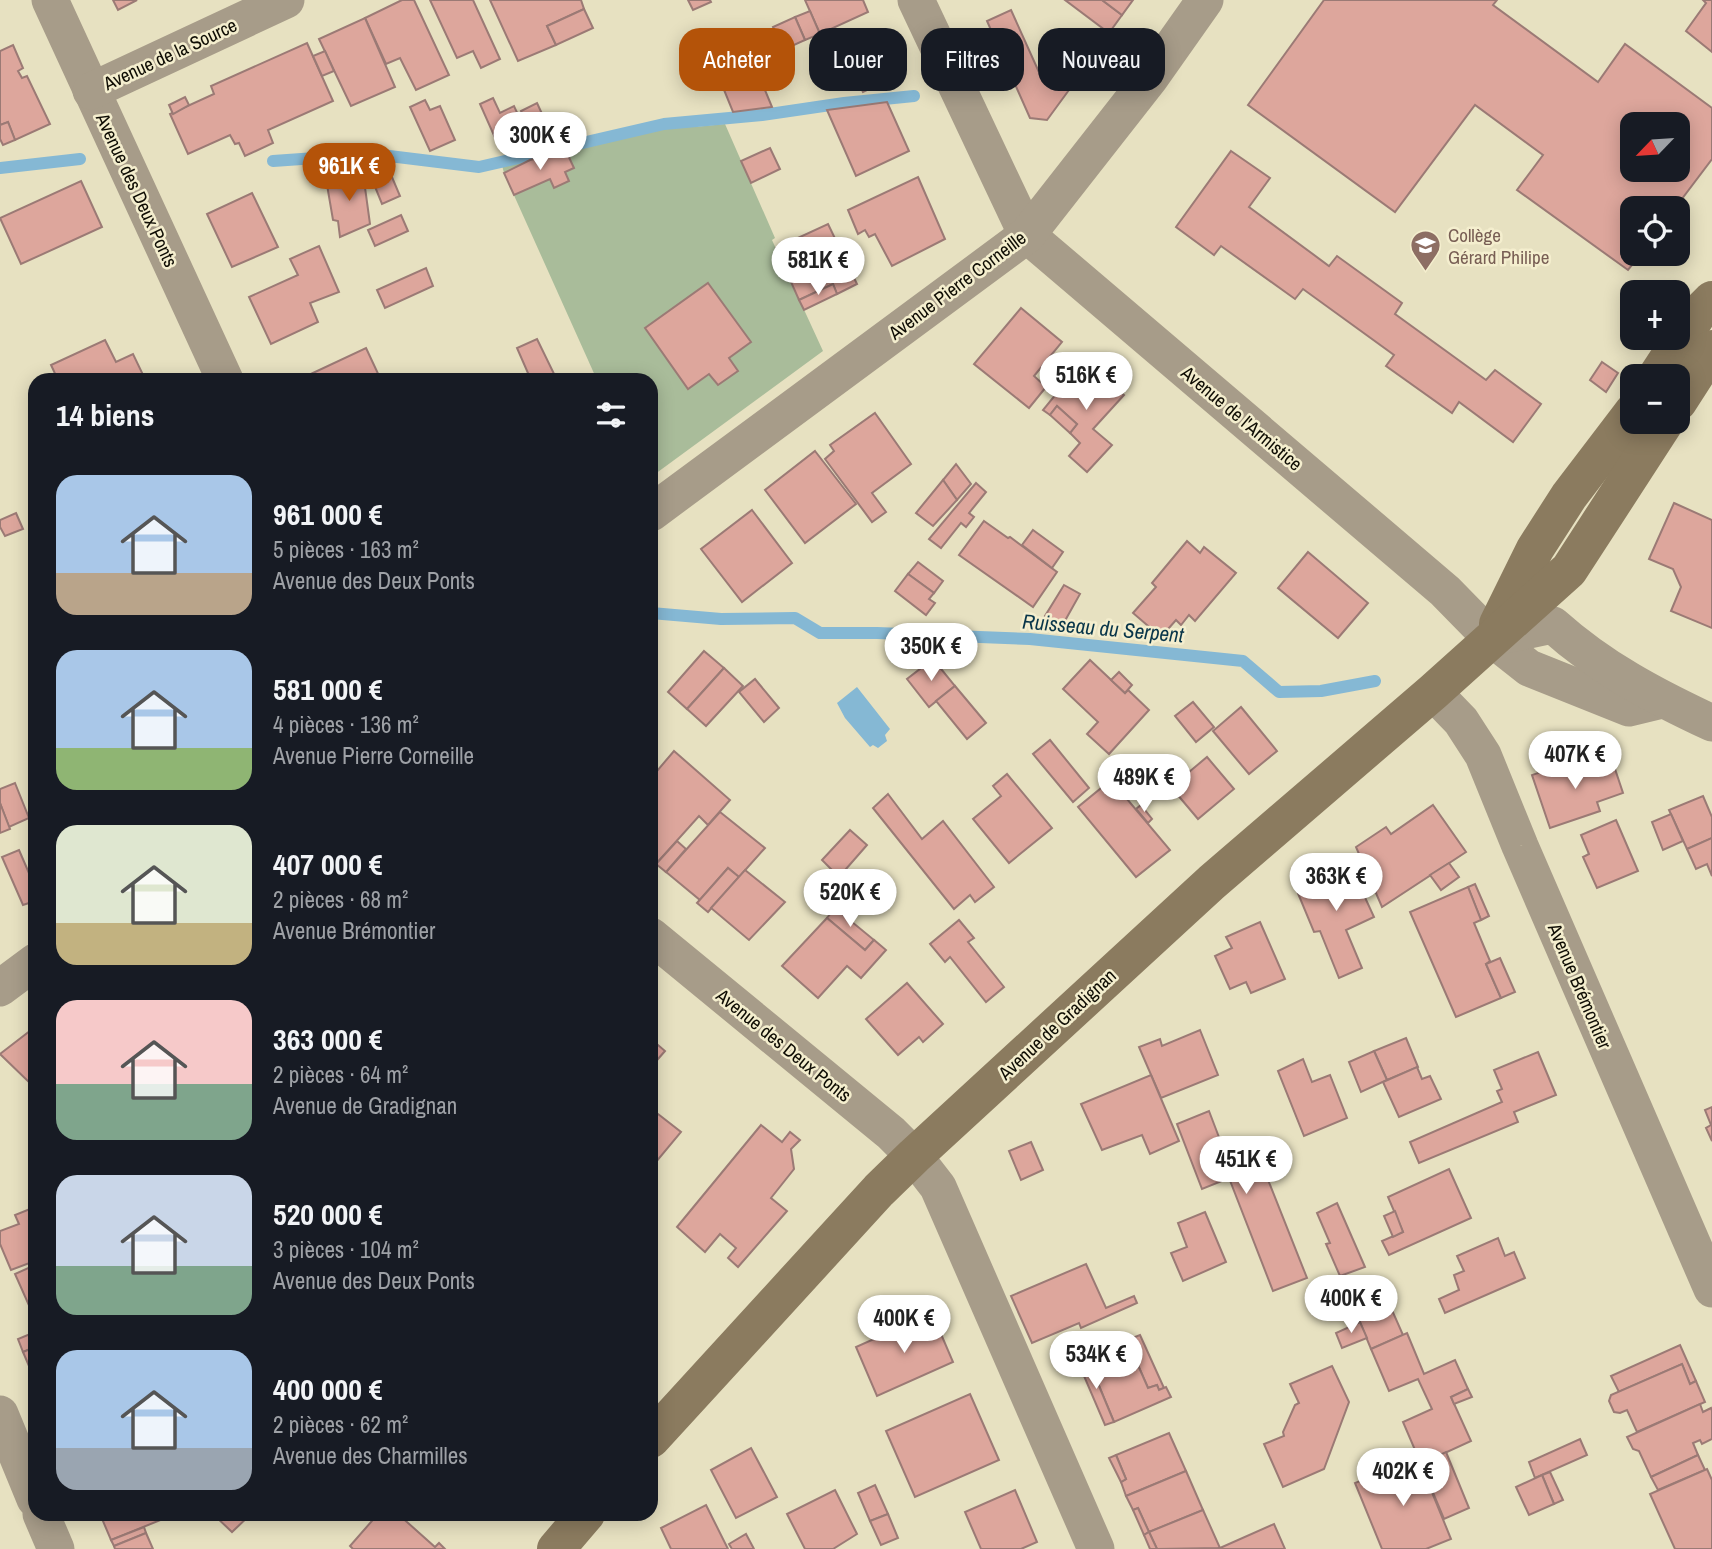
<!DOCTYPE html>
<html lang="fr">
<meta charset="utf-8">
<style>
body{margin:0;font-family:"Archivo Narrow",sans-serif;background:#20242c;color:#f1f3f6;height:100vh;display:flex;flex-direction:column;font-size:26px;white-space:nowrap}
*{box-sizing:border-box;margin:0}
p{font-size:23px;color:#9ea1a6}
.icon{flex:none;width:38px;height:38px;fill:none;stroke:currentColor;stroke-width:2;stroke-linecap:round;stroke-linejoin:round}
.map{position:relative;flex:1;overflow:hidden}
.drawer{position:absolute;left:28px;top:373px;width:630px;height:1148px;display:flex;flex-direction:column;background:#171b24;border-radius:21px;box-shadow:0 4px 18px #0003}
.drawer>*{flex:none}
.guide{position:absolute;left:679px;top:28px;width:665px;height:63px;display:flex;gap:14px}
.needle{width:46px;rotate:245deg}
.controls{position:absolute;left:1620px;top:112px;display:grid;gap:14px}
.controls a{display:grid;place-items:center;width:70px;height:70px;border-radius:14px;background:#171b24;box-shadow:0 4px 18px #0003;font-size:35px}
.price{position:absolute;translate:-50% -60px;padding:0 16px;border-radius:24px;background:#fff;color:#222;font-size:23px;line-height:46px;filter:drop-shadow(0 2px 4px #0008)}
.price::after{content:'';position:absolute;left:50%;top:42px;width:21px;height:16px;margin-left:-10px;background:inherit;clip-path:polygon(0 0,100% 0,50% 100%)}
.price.current{background:#b45309;color:#fff}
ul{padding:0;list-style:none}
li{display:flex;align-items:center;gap:21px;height:175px;padding:0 28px}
li span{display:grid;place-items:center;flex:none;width:196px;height:140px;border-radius:21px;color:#555}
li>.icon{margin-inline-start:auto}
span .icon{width:84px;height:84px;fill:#fffc;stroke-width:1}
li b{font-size:30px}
h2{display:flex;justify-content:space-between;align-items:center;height:84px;padding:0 28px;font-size:30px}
.pill{padding:0 24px;border-radius:21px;background:#171b24;box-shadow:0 4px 18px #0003;font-size:24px;line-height:63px}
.pill.current{background:#b45309;color:#fff}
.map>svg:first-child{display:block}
.green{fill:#a9bc9a}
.water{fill:#85b8d4}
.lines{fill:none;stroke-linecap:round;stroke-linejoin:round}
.stream{stroke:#85b8d4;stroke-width:12}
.building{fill:#dda69c;stroke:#9b7a75;stroke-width:2;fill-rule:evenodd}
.street{stroke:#a79c89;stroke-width:37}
.secondary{stroke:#8b7b5f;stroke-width:38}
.labels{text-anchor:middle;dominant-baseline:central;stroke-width:5;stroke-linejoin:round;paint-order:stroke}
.street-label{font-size:19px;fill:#0f0d04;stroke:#f4eece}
.education-label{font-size:19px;fill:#785e54;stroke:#f4eece;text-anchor:start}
.water-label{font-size:21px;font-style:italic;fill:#083549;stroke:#f4eece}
</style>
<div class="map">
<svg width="1712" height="1549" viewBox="0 0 1712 1549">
<rect width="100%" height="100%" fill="#e7e1c1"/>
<path class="green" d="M725,124l50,114 -3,2 51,111 -172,126v-97h-54l-93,-207 -3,-12 172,-36 21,2z"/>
<path class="water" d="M857,687l33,42 -5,6 2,6 -9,7 -5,-3 -3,2 -25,-29 -8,-15z"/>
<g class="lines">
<g class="stream">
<path d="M273,161l100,-7 106,13 185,-43 98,-9 82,-12 70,-7"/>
<path d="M0,168l80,-9"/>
<path d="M651,613l70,6 74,-1 25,15h57l153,6 213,22 36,31 42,-1 54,-10"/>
</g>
</g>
<g class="building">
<path d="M113,0h24l-19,10z"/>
<path d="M402,0h12l35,75 -33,15 -16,-32 -14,6 -21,-46z"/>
<path d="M430,0h43l27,59 -19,9 -8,-17 -16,7z"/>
<path d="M490,0h91l3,9 -37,17 9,19 -38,16z"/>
<path d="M688,0h22l1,2 -18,8z"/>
<path d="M805,0h58l5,12 -48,22z"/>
<path d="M1065,0h37l20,15 -13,18z"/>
<path d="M1102,0h31l-11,15z"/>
<path d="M1324,0h173l-4,5 105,77 27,-38 87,64v51l-37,49h-42v46h8l-13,16 -111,-80 26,-35 -68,-50 -80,107 -147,-107zM1633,124h45v46h-45z"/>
<path d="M1703,0h9v52l-26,-21 20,-28z"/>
<path d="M584,9l9,19 -37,17 -9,-19z"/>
<path d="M1011,10l27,60 28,-38 30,21 -49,67 -17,-2 -43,-97z"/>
<path d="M810,11l10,23 -15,6 -10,-23z"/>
<path d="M795,17l10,23 -22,10 -10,-23z"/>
<path d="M365,18l30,69 -44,19 -32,-67z"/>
<path d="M879,36l18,40 -34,16 -20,-40z"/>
<path d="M307,43l26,58 -65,29 5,13 -28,13 -6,-13 -4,1 -5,-9 -42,19 -18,-40 44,-20 -3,-8z"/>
<path d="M13,45l10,23 -5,3 4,7 5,-2 23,48 -35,16 -7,-18 -8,3v-74z"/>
<path d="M325,51l9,20 -12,5 -9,-20z"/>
<path d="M755,66l17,41 -39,5 -13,-32z"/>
<path d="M185,97l4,8 -16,9 -4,-9z"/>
<path d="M493,98l7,15 14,-7 14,30 -28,13 -20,-45z"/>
<path d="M425,100l5,10 10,-4 15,34 -25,11 -20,-44z"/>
<path d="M887,102l22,49 -53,25 -29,-66z"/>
<path d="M537,103l13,28 -17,8 -12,-28z"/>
<path d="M8,122l7,18 -12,5 -3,-6v-14z"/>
<path d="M770,148l10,21 -29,14 -10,-22z"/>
<path d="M566,151l8,17 -9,4 4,9 -15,7 -4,-9 -36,16 -10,-22 26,-13z"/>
<path d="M1231,151l39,27 -21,29 80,59 8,-10 65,47 -7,11 91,66 9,-10 46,34 -28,38 -54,-40 -7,11 -66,-47 8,-11 -91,-66 -8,10 -74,-53 -7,9 -38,-28z"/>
<path d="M375,162l11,1 14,33 -18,8 -13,-32 8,-3z"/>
<path d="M363,173l7,51 -30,13 -2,-16 -5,-1 -7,-41z"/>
<path d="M918,177l27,62 -53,27 -17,-32 -6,3 -4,-7 -7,4 -10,-24z"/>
<path d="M81,181l21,46 -81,37 -21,-46z"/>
<path d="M252,193l26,54 -46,20 -25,-53z"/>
<path d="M401,215l7,16 -33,15 -7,-16z"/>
<path d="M828,224l29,60 -20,10 -4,-10 -34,16 -23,-52z"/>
<path d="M319,246l20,46 -29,11 8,19 -47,22 -22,-47 49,-22 -8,-16z"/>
<path d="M426,268l7,18 -48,22 -8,-18z"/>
<path d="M708,283l43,59 -22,16 9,13 -20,14 -9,-11 -21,15 -43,-61z"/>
<path d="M833,284l4,10 -33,16 -5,-10z"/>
<path d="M1021,308l41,34 -28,34 12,11 -17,21 -55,-44z"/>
<path d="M537,339l20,41h-26l-14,-32z"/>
<path d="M105,340l11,22 17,-8 12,25 -87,1 -7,-15z"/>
<path d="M366,348l15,32h-83z"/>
<path d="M1083,361l41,34 -31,34 19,16 -25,27 -18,-16 11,-13 -10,-10 7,-9 -20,-18 -7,9 -7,-5z"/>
<path d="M1602,362l16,11 -12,19 -16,-12z"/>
<path d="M1057,406l20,18 -7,9 -20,-18z"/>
<path d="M875,413l36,51 -39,29 14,19 -14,10 -47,-63 9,-8 -4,-6z"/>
<path d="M815,451l41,53 -51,39 -40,-53z"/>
<path d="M956,464l15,20 -14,16 -14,-20z"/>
<path d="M943,480l14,20 -24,26 -17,-13z"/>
<path d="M976,483l10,9 -17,21 5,4 -8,10 -5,-4 -20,25 -12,-9z"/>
<path d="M1674,503l38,17v108l-41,-17 10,-24 -8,-18 -24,-10z"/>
<path d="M752,510l40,53 -50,39 -41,-53z"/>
<path d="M16,513l7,16 -18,7 -5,-9v-7z"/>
<path d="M984,521l24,17 2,-1 47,35 -24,35 -74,-52z"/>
<path d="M1033,530l30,22 -11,16 -30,-23z"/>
<path d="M1187,541l13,12 4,-6 32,26 -41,48 -6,-6 -8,10 -5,-5 -15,17 -28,-24 23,-26 -4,-4z"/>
<path d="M1308,552l60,51 -30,35 -60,-50z"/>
<path d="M918,562l25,19 -9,12 -26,-19z"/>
<path d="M908,574l26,19 -5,6 6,4 -9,12 -31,-24z"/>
<path d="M1064,585l16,9 -18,32 -17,-10z"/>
<path d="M704,651l20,17 -37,41 -19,-17z"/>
<path d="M933,659l22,27 -26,21 -22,-28z"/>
<path d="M1090,660l35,33 3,-3 21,20 -40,44 -22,-20 11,-12 -35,-33z"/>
<path d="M724,668l19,18 -37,40 -19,-17z"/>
<path d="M1119,672l13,13 -7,8 -14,-13z"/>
<path d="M755,679l24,29 -15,14 -25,-30z"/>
<path d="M955,686l31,37 -19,16 -31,-38z"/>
<path d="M1193,702l21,25 -18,15 -21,-26z"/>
<path d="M1241,707l36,44 -28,23 -36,-43z"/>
<path d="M1050,740l39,48 -16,14 -40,-48z"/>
<path d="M674,751l56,49 -22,25 -9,-9 -43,48 -5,-4v-82z"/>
<path d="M1207,757l27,32 -36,30 -27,-32z"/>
<path d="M1582,758l5,14 26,-9 10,30 -26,9 3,9 -50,17 -18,-53z"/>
<path d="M1007,774l45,54 -43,35 -36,-44 28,-23 -8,-10z"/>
<path d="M1111,780l59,70 -34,27 -58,-70z"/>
<path d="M15,783l14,35 -20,9 -9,-24v-14z"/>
<path d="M888,794l34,45 21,-18 51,66 -19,15 -5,-7 -16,14 -81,-101z"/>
<path d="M1703,796l9,21v21l-25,11 -18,-39z"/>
<path d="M0,803l10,26 -10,4z"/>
<path d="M1141,805l11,14 -4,4 -12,-14z"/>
<path d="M1433,805l33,47 -84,55 -26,-60 30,-20 5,7z"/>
<path d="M720,812l45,36 -26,29 -11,-9 -28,32 -34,-28z"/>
<path d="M1671,814l12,27 -20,9 -11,-28z"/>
<path d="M1616,820l22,51 -41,17 -14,-31 6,-3 -8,-19z"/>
<path d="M850,830l17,15 -28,32 -17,-17z"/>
<path d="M1712,838v38l-5,-12 -11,5 -9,-20z"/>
<path d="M677,841l9,8 -20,23 -10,-8z"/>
<path d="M19,850l16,37v14l-12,4 -21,-48z"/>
<path d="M1449,863l10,14 -18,13 -11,-15z"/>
<path d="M1332,864l4,9 15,-6 23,50 -28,13 16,38 -23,10 -19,-47 -6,1 -17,-41 16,-7 -5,-9z"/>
<path d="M728,868l11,9 -31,35 -11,-9z"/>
<path d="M745,870l40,32 -36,38 -38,-32z"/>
<path d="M1475,884l14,32 -8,4 -13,-33z"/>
<path d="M1468,887l13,33 -7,3 16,38 -4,3 15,34 -45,19 -46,-105z"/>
<path d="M835,908l39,32 -9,10 -38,-32z"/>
<path d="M827,918l38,32 9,-10 12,10 -25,28 -14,-12 -29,32 -36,-32z"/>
<path d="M959,920l15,18 -6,4 36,45 -18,15 -36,-45 -5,5 -15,-18z"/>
<path d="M1260,922l25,57 -34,14 -5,-11 -16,7 -15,-33 17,-8 -6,-11z"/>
<path d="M1500,958l15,34 -14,6 -15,-34z"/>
<path d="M907,983l36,41 -20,18 -4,-5 -21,18 -32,-36z"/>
<path d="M35,1027v61l-35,-34z"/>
<path d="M1200,1030l18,45 -57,23 -22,-51 21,-8 2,7z"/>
<path d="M1406,1038l12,29 -31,13 -13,-29z"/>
<path d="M651,1039l14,12 -14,16z"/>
<path d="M1374,1051l13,29 -26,12 -12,-30z"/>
<path d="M1538,1052l18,43 -42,17 4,10 -99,41 -9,-21 92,-40 -5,-11 5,-2 -8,-19z"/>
<path d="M1303,1059l9,23 18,-7 17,43 -43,18 -26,-65z"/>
<path d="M1417,1067l5,12 8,-3 11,23 -42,18 -16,-35z"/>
<path d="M1151,1075l28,66 -29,13 -8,-19 -40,15 -21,-46z"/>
<path d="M1712,1107v34l-6,-13 5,-3 -6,-15z"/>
<path d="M1209,1111l16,42 28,-11 54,136 -34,13 -44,-113 -27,11 -25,-65z"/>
<path d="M658,1114l23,18 -30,36v-46z"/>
<path d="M761,1125l21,17 8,-10 10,8 -9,9 3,20 -23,29 16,13 -49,56 -10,-9 8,-10 -16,-14 -15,18 -28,-25z"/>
<path d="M1031,1142l12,28 -22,10 -12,-29z"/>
<path d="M1449,1169l22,49 -82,37 -7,-14 21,-9 -15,-35z"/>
<path d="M1337,1203l28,64 -25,9 -14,-32 4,-1 -13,-30z"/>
<path d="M35,1207v42l-4,1 4,11 -24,9 -11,-26v-13l19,-7 -4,-9z"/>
<path d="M1395,1211l8,21 -10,5 -9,-21z"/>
<path d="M1205,1212l21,50 -43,19 -12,-28 16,-6 -9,-24z"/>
<path d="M1498,1238l7,18 9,-4 11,26 -80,35 -6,-14 20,-9 -5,-15 10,-4 -7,-15z"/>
<path d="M1086,1264l20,44 28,-12 3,7 -56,25 -2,-5 -47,20 -21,-47z"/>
<path d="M35,1265v43l-4,2 -16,-36z"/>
<path d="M1375,1290l7,14 6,-3 15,34 -32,14 -20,-48z"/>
<path d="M932,1313l21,49 -76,34 -21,-49z"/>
<path d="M1360,1322l7,16 -25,10 -6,-15z"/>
<path d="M35,1332v15l-12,5 -5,-13z"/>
<path d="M1407,1333l17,41 31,-14 13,29 -17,8 20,44 -50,23 -18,-42 29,-13 -14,-30 -29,12 -18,-42z"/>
<path d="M1140,1335l24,53 -5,2 -2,-5 -9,3 -21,-48z"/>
<path d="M1127,1340l21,48 9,-3 2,5 7,-3 5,10 -57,25 -27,-65z"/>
<path d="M1680,1345l16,36 -6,3 -8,-20 -63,28 -8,-16z"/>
<path d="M35,1347v33l-12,-28z"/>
<path d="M1087,1357l27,65 -9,3 -27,-63z"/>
<path d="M1682,1364l8,20 6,-3 9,21 -68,30 -10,-22 -7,3 -6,-1 -5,-11 2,-6z"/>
<path d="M1332,1366l17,36 -25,67 -41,18 -19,-43 20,-8 -1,-4 12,-27 4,-2 -9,-19z"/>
<path d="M1468,1389l4,8 -18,7 -3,-7z"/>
<path d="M970,1394l29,66 -84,37 -29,-66z"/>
<path d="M1700,1404l3,8 8,-4 1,3v28l-10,5 -2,-4 -7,3 5,12 -47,22 -12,-26 -6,-2 -6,-12z"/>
<path d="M1169,1433l17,38 -60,25 -5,-14 5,-3 -10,-24z"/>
<path d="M1580,1439l7,16 -52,23 -6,-16z"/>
<path d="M751,1448l26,49 -41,21 -25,-48z"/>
<path d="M1446,1452l23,56 -25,11 -23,-55z"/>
<path d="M1116,1455l10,24 -5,3 -12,-24z"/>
<path d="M1698,1455l7,15 -47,20 -7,-13z"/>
<path d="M1418,1458l33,81 -25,10h-44l-27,-66z"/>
<path d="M1707,1469l5,11v69h-37l-25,-55z"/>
<path d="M1186,1471l17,39 -54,22 -11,-24 -5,2 -7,-14z"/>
<path d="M1550,1472l13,28 -9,4 -12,-29z"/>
<path d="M1542,1475l12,29 -25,11 -13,-28z"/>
<path d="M875,1485l13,29 -18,7 -12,-28z"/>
<path d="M835,1490l22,44 -24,15h-28l-18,-35z"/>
<path d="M1015,1490l22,52 -16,7h-40l-16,-37z"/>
<path d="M706,1505l22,44h-57l-10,-21z"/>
<path d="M1138,1508l11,24 -5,3 -11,-25z"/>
<path d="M1203,1510l17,38 -63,1 -8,-17z"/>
<path d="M100,1514h67l1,3 -57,23z"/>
<path d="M213,1514h38l-19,18z"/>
<path d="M378,1514h20l37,33 4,-4 6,6h-92l-3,-3z"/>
<path d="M888,1514l10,24 -17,7 -11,-24z"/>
<path d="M1274,1524l11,25h-68l3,-1z"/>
<path d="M144,1527l2,6 -32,13 -3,-6z"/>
<path d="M1149,1532l8,17h-7l-6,-14z"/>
<path d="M146,1533l7,16h-38l-1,-3z"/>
<path d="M746,1534l8,15h-22l-3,-5z"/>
</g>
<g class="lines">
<g class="street">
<path d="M50,0l175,380"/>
<path d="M916,0l111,235 418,356 46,47 38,30 100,40 33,-8"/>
<path d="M91,91l195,-91"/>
<path d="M651,513l376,-278 123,-157 55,-78"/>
<path d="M1491,638l62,-13c48,43 101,71 159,98"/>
<path d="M1433,692l28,29 22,34 37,91 192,443"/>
<path d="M651,936l240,197 23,23 24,31 158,362"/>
<path d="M0,988l35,-26"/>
<path d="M0,1414l35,85"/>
<path d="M41,1514l15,35"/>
</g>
<g class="secondary">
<path d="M1657,376l40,-61 15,-15"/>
<path d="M1678,402l34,-53"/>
<path d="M1498,624l37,-75 34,-53 64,-84"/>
<path d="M651,1439l228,-249 35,-34 298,-274 221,-190 136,-122 96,-148"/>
<path d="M556,1549l30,-35"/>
</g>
</g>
<defs>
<symbol id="school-pin" viewBox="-11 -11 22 30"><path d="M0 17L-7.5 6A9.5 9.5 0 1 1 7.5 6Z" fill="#8d6e63" stroke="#f4eece"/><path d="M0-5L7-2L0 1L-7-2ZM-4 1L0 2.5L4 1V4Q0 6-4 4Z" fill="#fff"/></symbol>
</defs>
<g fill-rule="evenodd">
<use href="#school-pin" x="1408" y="228" width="35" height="47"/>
</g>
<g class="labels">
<g class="street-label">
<text transform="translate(170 54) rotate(-25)">Avenue de la Source</text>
<text transform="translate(137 190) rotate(65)">Avenue des Deux Ponts</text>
<text transform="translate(957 285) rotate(-37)">Avenue Pierre Corneille</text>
<text transform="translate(1242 418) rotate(40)">Avenue de l'Armistice</text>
<text transform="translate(1580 986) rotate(67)">Avenue Brémontier</text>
<text transform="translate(1057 1024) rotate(-43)">Avenue de Gradignan</text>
<text transform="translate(784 1045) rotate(39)">Avenue des Deux Ponts</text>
</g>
<g class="education-label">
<text x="1448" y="235">Collège<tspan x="1448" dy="22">Gérard Philipe</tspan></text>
</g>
<g class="water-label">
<text transform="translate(1103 628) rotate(5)">Ruisseau du Serpent</text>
</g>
</g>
</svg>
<div class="controls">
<a><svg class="needle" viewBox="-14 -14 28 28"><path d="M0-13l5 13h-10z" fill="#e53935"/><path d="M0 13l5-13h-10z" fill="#9ea1a6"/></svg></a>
<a><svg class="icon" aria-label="locate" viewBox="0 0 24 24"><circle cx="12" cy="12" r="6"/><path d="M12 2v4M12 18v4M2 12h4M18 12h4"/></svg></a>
<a>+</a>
<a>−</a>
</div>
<b class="price" style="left:540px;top:172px">300K €</b>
<b class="price current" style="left:349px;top:203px">961K €</b>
<b class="price" style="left:818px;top:297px">581K €</b>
<b class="price" style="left:1086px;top:412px">516K €</b>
<b class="price" style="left:931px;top:683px">350K €</b>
<b class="price" style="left:1575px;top:791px">407K €</b>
<b class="price" style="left:1144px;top:814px">489K €</b>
<b class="price" style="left:1336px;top:913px">363K €</b>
<b class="price" style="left:850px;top:929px">520K €</b>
<b class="price" style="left:1246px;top:1196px">451K €</b>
<b class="price" style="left:1351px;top:1335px">400K €</b>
<b class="price" style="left:904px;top:1355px">400K €</b>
<b class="price" style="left:1096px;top:1391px">534K €</b>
<b class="price" style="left:1403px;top:1508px">402K €</b>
<div class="guide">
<a class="pill current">Acheter</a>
<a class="pill">Louer</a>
<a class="pill">Filtres</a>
<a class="pill">Nouveau</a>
</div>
<section class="drawer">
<h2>14 biens<svg class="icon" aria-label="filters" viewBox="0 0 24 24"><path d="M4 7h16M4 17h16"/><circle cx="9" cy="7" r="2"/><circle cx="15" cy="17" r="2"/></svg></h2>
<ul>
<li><span style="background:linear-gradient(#a9c7e8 70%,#b9a48a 0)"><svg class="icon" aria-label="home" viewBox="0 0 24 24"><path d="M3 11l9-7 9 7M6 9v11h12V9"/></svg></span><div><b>961 000 €</b><p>5 pièces · 163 m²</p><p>Avenue des Deux Ponts</p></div></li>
<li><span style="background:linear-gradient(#a9c7e8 70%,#8fb573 0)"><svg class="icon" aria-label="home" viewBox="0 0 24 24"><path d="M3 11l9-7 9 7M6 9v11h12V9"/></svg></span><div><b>581 000 €</b><p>4 pièces · 136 m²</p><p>Avenue Pierre Corneille</p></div></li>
<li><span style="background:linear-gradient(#dfe7d0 70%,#c2b280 0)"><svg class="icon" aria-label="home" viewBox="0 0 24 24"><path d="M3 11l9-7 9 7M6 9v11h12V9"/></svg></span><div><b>407 000 €</b><p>2 pièces · 68 m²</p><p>Avenue Brémontier</p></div></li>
<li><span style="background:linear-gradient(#f6c9c9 60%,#7fa58c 0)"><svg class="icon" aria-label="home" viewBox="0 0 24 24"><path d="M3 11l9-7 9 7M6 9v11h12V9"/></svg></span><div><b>363 000 €</b><p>2 pièces · 64 m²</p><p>Avenue de Gradignan</p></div></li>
<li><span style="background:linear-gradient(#c9d6e8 65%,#7fa58c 0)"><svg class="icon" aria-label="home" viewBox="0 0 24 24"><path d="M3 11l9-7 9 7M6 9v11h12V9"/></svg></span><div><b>520 000 €</b><p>3 pièces · 104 m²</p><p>Avenue des Deux Ponts</p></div></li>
<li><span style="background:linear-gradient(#a9c7e8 70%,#9aa5b1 0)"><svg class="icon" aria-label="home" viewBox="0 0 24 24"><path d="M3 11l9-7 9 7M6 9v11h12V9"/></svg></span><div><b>400 000 €</b><p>2 pièces · 62 m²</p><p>Avenue des Charmilles</p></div></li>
</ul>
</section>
</div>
